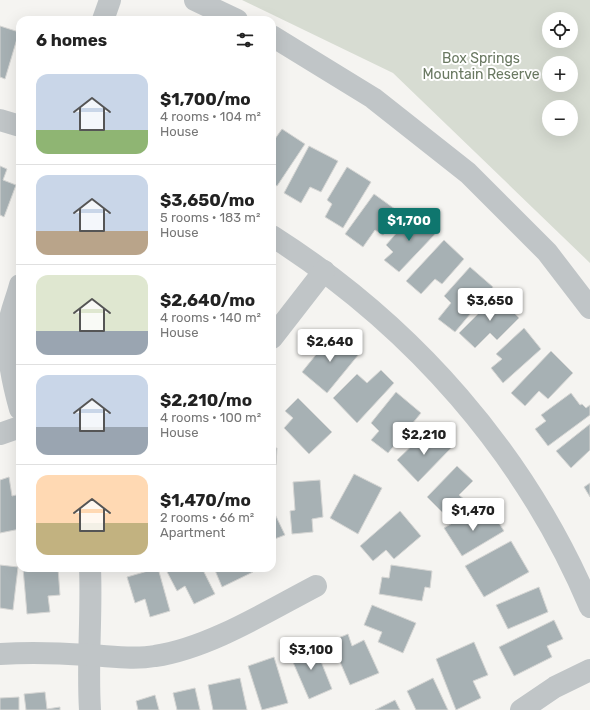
<!DOCTYPE html>
<meta charset="utf-8">
<style>
body{margin:0;font-family:Rubik,sans-serif;background:#f2f2f2;color:#222;height:100vh;display:flex;flex-direction:column;font-size:15px;white-space:nowrap}
*{box-sizing:border-box;margin:0}
p{font-size:13px;color:#767676}
.icon{flex:none;width:22px;height:22px;fill:none;stroke:currentColor;stroke-width:2;stroke-linecap:round;stroke-linejoin:round}
.map{position:relative;flex:1;overflow:hidden}
.sheet{position:absolute;left:16px;top:16px;width:260px;height:556px;display:flex;flex-direction:column;background:#fff;border-radius:12px;box-shadow:0 4px 16px #0002}
.sheet>*{flex:none}
.tools{position:absolute;left:542px;top:12px;display:grid;gap:8px}
.tools a{display:grid;place-items:center;width:36px;height:36px;border-radius:50%;background:#fff;box-shadow:0 4px 16px #0002;font-size:20px}
.price{position:absolute;translate:-50% -34px;padding:0 9px;border-radius:4px;background:#fff;color:#222;font-size:13px;line-height:26px;filter:drop-shadow(0 1px 2px #0008)}
.price::after{content:'';position:absolute;left:50%;top:24px;width:12px;height:9px;margin-left:-6px;background:inherit;clip-path:polygon(0 0,100% 0,50% 100%)}
.price.active{background:#0f766e;color:#fff}
ul{padding:0;list-style:none}
li{display:flex;align-items:center;gap:12px;height:100px;padding:0 20px}
li+li{border-top:1px solid #e0e0e0}
li span{display:grid;place-items:center;flex:none;width:112px;height:80px;border-radius:12px;color:#555}
li>.icon{margin-inline-start:auto}
span .icon{width:48px;height:48px;fill:#fffc;stroke-width:1}
li b{font-size:17px}
h2{display:flex;justify-content:space-between;align-items:center;height:48px;padding:0 20px;font-size:17px}
.map>svg:first-child{display:block}
.green{fill:#d7dcd2;fill-rule:evenodd}
.building{fill:#a7b1b4;stroke:#d6d6d4}
.lines{fill:none;stroke-linecap:round;stroke-linejoin:round}
.minor{stroke:#c0c5c7;stroke-width:22}
.labels{text-anchor:middle;dominant-baseline:central;stroke-width:4;stroke-linejoin:round;paint-order:stroke}
.park-label{font-size:14px;fill:#6a7962;stroke:#fff}
</style>
<div class="map">
<svg width="590" height="710" viewBox="0 0 590 710">
<rect width="100%" height="100%" fill="#f5f4f1"/>
<path class="green" d="M242,0h348v263l-197,-190zM549,19h22v22h-22zM549,63h22v22h-22zM549,107h22v22h-22z"/>
<g class="building">
<path d="M0,26l19,6 -14,47 -5,-2z"/>
<path d="M282,129l23,15 -28,42 -5,-3v-40z"/>
<path d="M309,146l29,15 -17,31 -11,-5 -9,16 -17,-10z"/>
<path d="M0,166l7,3 -4,11 13,5 -12,32 -4,-2z"/>
<path d="M347,167l24,15 -28,46 -18,-11 7,-13 -5,-4z"/>
<path d="M374,194l25,18 -16,23 -8,-5 -12,17 -18,-13z"/>
<path d="M415,212l22,20 -38,40 -15,-12 9,-8 -7,-7z"/>
<path d="M444,240l20,19 -22,25 -7,-5 -14,15 -15,-13z"/>
<path d="M470,267l23,20 -38,45 -17,-13 13,-16 -7,-7z"/>
<path d="M497,295l22,23 -22,22 -7,-7 -15,15 -16,-15z"/>
<path d="M524,328l17,21 -38,34 -12,-15 11,-9 -6,-5z"/>
<path d="M334,335l25,19 -32,39 -25,-21 21,-26z"/>
<path d="M551,351l22,22 -25,26 -9,-8 -14,15 -14,-13z"/>
<path d="M381,370l13,13 -37,40 -24,-25 24,-24 10,9z"/>
<path d="M396,392l25,21 -33,40 -17,-13 8,-9 -8,-8z"/>
<path d="M571,393l9,12 2,-1 4,4 4,-3v10l-42,31 -13,-17 11,-8 -5,-6z"/>
<path d="M298,398l34,34 -23,22 -25,-26 9,-10 -8,-7z"/>
<path d="M590,424v26l-19,18 -15,-17z"/>
<path d="M423,435l8,9 9,-8 12,11 -34,35 -21,-22z"/>
<path d="M272,448h5l-1,17h-4z"/>
<path d="M457,466l16,15 -14,14 6,5 -18,17 -20,-20z"/>
<path d="M354,474l28,14 -24,46 -28,-16z"/>
<path d="M9,477l3,19 8,-2v35l-20,4v-53z"/>
<path d="M320,480l3,37 -11,2 1,13 -21,2 -2,-23 5,-1 -2,-28z"/>
<path d="M590,483v14l-6,-10z"/>
<path d="M272,508l13,27 -13,5z"/>
<path d="M474,510l6,11 13,-7 11,17 -42,25 -18,-28z"/>
<path d="M400,511l21,25 -27,23 -8,-9 -13,11 -13,-15z"/>
<path d="M511,541l18,31 -45,25 -19,-31z"/>
<path d="M0,565l18,2 -5,43 -13,-2z"/>
<path d="M391,565l41,6 -2,17 -5,-1 -3,14 -43,-7 3,-17 7,1z"/>
<path d="M23,568h35l2,27 -12,1 2,16 -23,2z"/>
<path d="M158,568l12,43 -20,6 -5,-18 -10,4 -8,-26z"/>
<path d="M165,568h37l13,26 -21,10 -9,-18 -8,5z"/>
<path d="M214,568h37l2,4 -31,15z"/>
<path d="M539,587l9,25 -40,17 -12,-24z"/>
<path d="M372,605l44,18 -13,30 -25,-11 4,-10 -18,-7z"/>
<path d="M554,620l9,19 -16,7 5,11 -38,19 -15,-29z"/>
<path d="M348,634l4,12 12,-6 15,33 -29,12 -19,-44z"/>
<path d="M474,642l14,33 -15,6 8,17 -25,12 -20,-51z"/>
<path d="M314,644l18,45 -23,10 -20,-46z"/>
<path d="M274,657l14,46 -26,7 -14,-44z"/>
<path d="M240,678l7,32h-34l-5,-25z"/>
<path d="M433,678l15,32h-32l-9,-19z"/>
<path d="M195,688l5,22h-23l-4,-17z"/>
<path d="M45,692l2,17 13,-2v3h-34l-2,-16z"/>
<path d="M155,695l4,15h-21l-2,-9z"/>
<path d="M19,697v13h-19v-12z"/>
<path d="M395,700l5,10h-25z"/>
</g>
<g class="lines">
<g class="minor">
<path d="M195,0l42,20"/>
<path d="M103,20l7,-20"/>
<path d="M272,36l101,62 95,75 79,79 43,56"/>
<path d="M0,120l20,6"/>
<path d="M272,236c140,89 253,217 318,371"/>
<path d="M20,285c-3,12 -9,26 -11,38 -4,27 4,61 11,86"/>
<path d="M272,338l52,-67"/>
<path d="M0,434l20,-7"/>
<path d="M90,568c2,47 -3,95 0,142"/>
<path d="M0,654c30,-2 59,-1 88,1 22,1 45,5 67,1 54,-8 113,-45 161,-70"/>
<path d="M521,710l34,-23 35,-17"/>
</g>
</g>
<g class="labels">
<g class="park-label">
<text x="481" y="58">Box Springs<tspan x="481" dy="16">Mountain Reserve</tspan></text>
</g>
</g>
</svg>
<div class="tools">
<a><svg class="icon" aria-label="locate" viewBox="0 0 24 24"><circle cx="12" cy="12" r="6"/><path d="M12 2v4M12 18v4M2 12h4M18 12h4"/></svg></a>
<a>+</a>
<a>−</a>
</div>
<b class="price active" style="left:409px;top:242px">$1,700</b>
<b class="price" style="left:490px;top:322px">$3,650</b>
<b class="price" style="left:330px;top:363px">$2,640</b>
<b class="price" style="left:424px;top:456px">$2,210</b>
<b class="price" style="left:473px;top:532px">$1,470</b>
<b class="price" style="left:311px;top:671px">$3,100</b>
<section class="sheet">
<h2>6 homes<svg class="icon" aria-label="filters" viewBox="0 0 24 24"><path d="M4 7h16M4 17h16"/><circle cx="9" cy="7" r="2"/><circle cx="15" cy="17" r="2"/></svg></h2>
<ul>
<li><span style="background:linear-gradient(#c9d6e8 70%,#8fb573 0)"><svg class="icon" aria-label="home" viewBox="0 0 24 24"><path d="M3 11l9-7 9 7M6 9v11h12V9"/></svg></span><div><b>$1,700/mo</b><p>4 rooms · 104 m²</p><p>House</p></div></li>
<li><span style="background:linear-gradient(#c9d6e8 70%,#b9a48a 0)"><svg class="icon" aria-label="home" viewBox="0 0 24 24"><path d="M3 11l9-7 9 7M6 9v11h12V9"/></svg></span><div><b>$3,650/mo</b><p>5 rooms · 183 m²</p><p>House</p></div></li>
<li><span style="background:linear-gradient(#dfe7d0 70%,#9aa5b1 0)"><svg class="icon" aria-label="home" viewBox="0 0 24 24"><path d="M3 11l9-7 9 7M6 9v11h12V9"/></svg></span><div><b>$2,640/mo</b><p>4 rooms · 140 m²</p><p>House</p></div></li>
<li><span style="background:linear-gradient(#c9d6e8 65%,#9aa5b1 0)"><svg class="icon" aria-label="home" viewBox="0 0 24 24"><path d="M3 11l9-7 9 7M6 9v11h12V9"/></svg></span><div><b>$2,210/mo</b><p>4 rooms · 100 m²</p><p>House</p></div></li>
<li><span style="background:linear-gradient(#ffd9b3 60%,#c2b280 0)"><svg class="icon" aria-label="home" viewBox="0 0 24 24"><path d="M3 11l9-7 9 7M6 9v11h12V9"/></svg></span><div><b>$1,470/mo</b><p>2 rooms · 66 m²</p><p>Apartment</p></div></li>
</ul>
</section>
</div>
